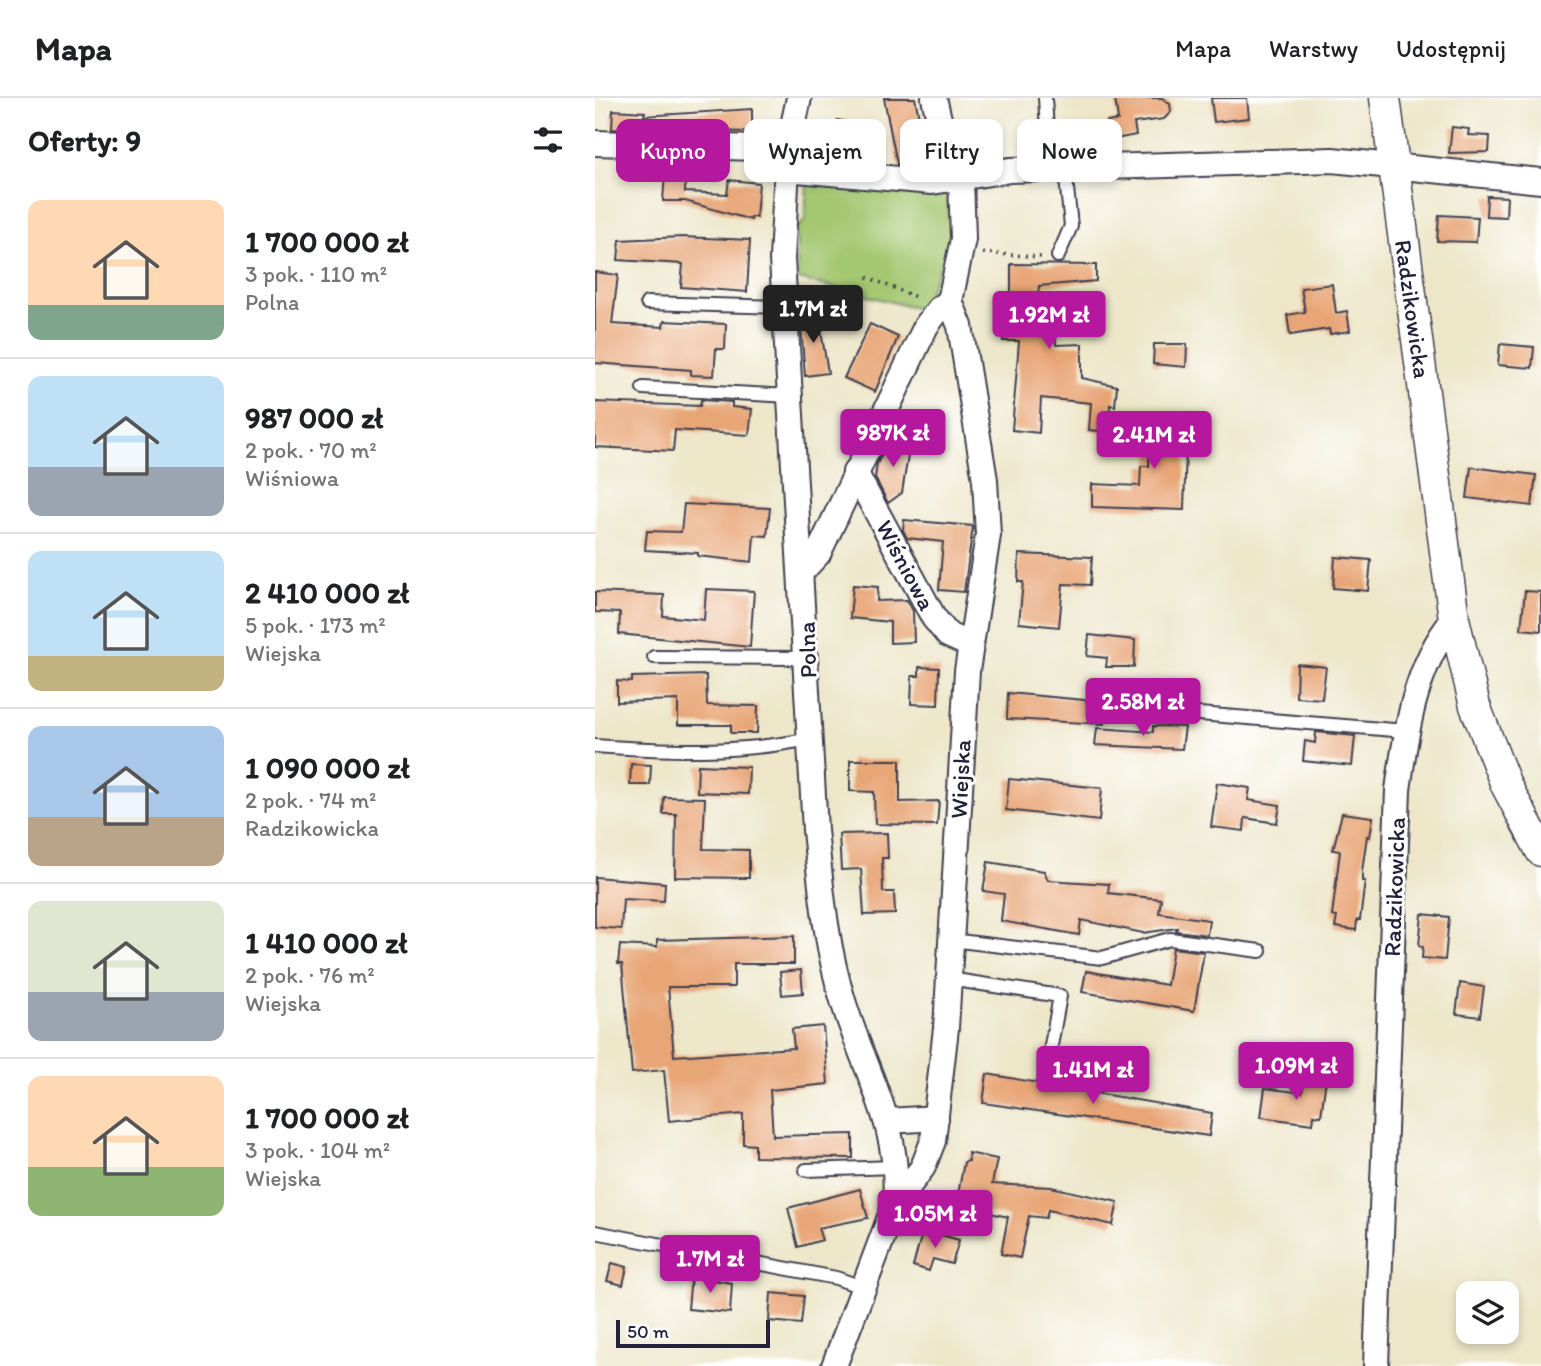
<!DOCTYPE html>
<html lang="pl">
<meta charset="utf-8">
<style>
body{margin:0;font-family:Itim,sans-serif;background:#f6f6f6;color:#202124;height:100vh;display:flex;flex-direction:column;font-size:26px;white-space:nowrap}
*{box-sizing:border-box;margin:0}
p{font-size:23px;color:#757577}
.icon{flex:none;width:38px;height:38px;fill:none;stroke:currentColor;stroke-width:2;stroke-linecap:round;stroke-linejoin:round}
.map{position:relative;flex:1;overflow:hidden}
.side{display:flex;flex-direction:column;background:#fff;width:595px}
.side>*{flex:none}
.banner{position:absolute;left:21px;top:21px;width:665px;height:63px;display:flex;gap:14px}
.fabs{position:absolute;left:861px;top:1183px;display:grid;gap:14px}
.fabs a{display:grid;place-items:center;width:63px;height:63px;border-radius:14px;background:#fff;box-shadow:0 4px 10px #0003;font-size:35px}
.scale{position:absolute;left:21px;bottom:18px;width:154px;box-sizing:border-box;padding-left:7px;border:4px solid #22223b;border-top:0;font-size:19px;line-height:24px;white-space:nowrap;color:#22223b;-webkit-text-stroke:5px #fff;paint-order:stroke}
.price{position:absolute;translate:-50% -60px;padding:0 16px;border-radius:7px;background:#b5179e;color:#fff;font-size:23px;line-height:46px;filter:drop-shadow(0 2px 4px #0008)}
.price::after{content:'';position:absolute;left:50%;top:42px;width:21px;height:16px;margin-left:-10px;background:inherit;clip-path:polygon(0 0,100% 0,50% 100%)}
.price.active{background:#222;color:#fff}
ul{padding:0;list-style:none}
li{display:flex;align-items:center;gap:21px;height:175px;padding:0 28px}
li+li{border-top:2px solid #e0e0e0}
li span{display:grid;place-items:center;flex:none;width:196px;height:140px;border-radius:14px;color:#555}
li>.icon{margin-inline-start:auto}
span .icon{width:84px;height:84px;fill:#fffc;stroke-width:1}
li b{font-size:30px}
h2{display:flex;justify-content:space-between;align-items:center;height:84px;padding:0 28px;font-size:30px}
.tag{padding:0 24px;border-radius:14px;background:#fff;box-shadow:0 4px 10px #0003;font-size:24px;line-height:63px}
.tag.active{background:#b5179e;color:#fff}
header{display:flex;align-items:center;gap:42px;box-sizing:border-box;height:98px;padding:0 35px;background:#fff;border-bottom:2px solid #e0e0e0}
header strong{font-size:33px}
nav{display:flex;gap:38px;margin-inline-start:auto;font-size:24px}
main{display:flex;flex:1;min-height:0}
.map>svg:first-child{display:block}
.green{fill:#a4c771;stroke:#637456;stroke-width:2}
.building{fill:#e8a576}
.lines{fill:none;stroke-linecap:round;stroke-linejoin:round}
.service-casing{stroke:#403f50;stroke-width:16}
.minor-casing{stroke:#403f50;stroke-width:28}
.tertiary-casing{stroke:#403f50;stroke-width:33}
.path{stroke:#403f50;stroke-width:3.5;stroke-dasharray:2 5;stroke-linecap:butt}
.service{stroke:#fff;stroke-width:12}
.minor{stroke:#fff;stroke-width:24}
.tertiary{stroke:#fff;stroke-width:30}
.labels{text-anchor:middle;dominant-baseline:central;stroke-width:6;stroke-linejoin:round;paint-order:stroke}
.street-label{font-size:24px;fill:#22223b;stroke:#fff}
</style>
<header>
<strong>Mapa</strong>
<nav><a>Mapa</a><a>Warstwy</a><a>Udostępnij</a></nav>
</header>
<main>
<section class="side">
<h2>Oferty: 9<svg class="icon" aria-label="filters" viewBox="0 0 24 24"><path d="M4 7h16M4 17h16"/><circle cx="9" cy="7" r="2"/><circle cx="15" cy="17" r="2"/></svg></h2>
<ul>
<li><span style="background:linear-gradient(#ffd9b3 75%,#7fa58c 0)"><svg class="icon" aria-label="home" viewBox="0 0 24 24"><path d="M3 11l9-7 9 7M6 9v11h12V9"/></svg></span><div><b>1 700 000 zł</b><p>3 pok. · 110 m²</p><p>Polna</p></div></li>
<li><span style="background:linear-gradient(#bfe0f5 65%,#9aa5b1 0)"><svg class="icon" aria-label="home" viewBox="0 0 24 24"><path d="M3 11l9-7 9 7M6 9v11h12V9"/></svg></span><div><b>987 000 zł</b><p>2 pok. · 70 m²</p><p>Wiśniowa</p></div></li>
<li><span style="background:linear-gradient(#bfe0f5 75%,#c2b280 0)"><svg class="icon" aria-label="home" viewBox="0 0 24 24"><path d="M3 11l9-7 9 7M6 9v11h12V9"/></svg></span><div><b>2 410 000 zł</b><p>5 pok. · 173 m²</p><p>Wiejska</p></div></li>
<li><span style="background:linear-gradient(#a9c7e8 65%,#b9a48a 0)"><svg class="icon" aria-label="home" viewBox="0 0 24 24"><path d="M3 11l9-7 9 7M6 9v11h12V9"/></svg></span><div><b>1 090 000 zł</b><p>2 pok. · 74 m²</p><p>Radzikowicka</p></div></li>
<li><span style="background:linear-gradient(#dfe7d0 65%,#9aa5b1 0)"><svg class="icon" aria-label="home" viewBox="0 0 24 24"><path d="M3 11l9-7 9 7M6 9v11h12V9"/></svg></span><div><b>1 410 000 zł</b><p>2 pok. · 76 m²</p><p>Wiejska</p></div></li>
<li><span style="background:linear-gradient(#ffd9b3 65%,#8fb573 0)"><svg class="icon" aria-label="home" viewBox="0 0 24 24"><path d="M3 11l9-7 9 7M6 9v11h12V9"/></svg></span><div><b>1 700 000 zł</b><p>3 pok. · 104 m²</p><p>Wiejska</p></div></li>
</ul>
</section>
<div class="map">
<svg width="946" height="1268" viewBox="0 0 946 1268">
<rect width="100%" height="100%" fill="#fff"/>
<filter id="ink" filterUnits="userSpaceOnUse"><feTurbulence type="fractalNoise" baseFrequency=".0143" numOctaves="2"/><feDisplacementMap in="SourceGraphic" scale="14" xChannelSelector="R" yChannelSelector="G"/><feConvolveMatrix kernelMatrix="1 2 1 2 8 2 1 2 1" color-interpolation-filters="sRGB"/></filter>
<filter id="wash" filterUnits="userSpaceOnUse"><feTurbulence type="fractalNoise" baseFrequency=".00686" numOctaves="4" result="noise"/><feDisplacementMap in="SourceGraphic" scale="28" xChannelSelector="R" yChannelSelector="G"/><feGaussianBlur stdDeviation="1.57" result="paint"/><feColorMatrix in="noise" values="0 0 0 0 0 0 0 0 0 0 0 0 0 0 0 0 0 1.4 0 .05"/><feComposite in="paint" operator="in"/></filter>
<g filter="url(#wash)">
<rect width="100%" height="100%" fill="#ede6c9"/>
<path class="green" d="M212,84l139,11 6,47 -31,69 -123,-30 -2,-51 9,-8z"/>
<g id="blocks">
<g class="building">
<path d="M289,0h31l14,69 -32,-3z"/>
<path d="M520,0h47l8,6 1,8 -7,7 -30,4 2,12 -26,5 -3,-18 11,-2z"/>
<path d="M616,0h36l2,20 -35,4z"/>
<path d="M157,11v23l-140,-3 1,-19 32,2 -1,4z"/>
<path d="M242,22l26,5 -7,33 -25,-6z"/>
<path d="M857,29l17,2 -1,6 22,1 -1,16 -40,1z"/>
<path d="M71,62l21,1 -2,31 42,2 2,-14 30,3 -3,34h-5v3l-66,-19h-22z"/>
<path d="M892,98l20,1 -1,20 -20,-1z"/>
<path d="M844,117l39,2 -2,25 -39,-1z"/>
<path d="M87,139l68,3 -3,52 -66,-5 2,-23 -65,-4 2,-20z"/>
<path d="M416,166l85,1v16l-57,5 -3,29h19l1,30 26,-1v34l35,8 -2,20 -5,-1 -2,27 -19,-2 2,-27 -50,-5 -2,35 -27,-3 7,-89h-16v-26h8z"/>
<path d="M0,174l23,3 -6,49 51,3 1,-6 62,3 -1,25h-9l-2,27 -23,-1v-5l-96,-7z"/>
<path d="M737,186l4,29 11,-2 3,20 -20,3 -1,-5 -39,6 -3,-20 18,-3 -4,-24z"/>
<path d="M223,214l10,61 -23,3 -5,-62z"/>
<path d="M275,226l28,13 -23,55 -31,-14z"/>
<path d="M559,246h33l-1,23 -33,-3z"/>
<path d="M905,246l34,3 -2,21 -34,-3z"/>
<path d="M106,302l31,2v5l20,2 -3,26 -74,-5 -2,21 -78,-4v-45l105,4z"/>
<path d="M555,314l37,4 -3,94 -92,-3v-23l48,2 1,-20h8z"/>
<path d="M294,342l21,3 -8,50 -14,10 -13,-25 2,-14z"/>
<path d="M876,369l65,8 -4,31 -65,-8z"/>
<path d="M89,406l86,4 -3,28 -13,-1 -2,27 -54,-6v-3l-53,-3 2,-19 34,1z"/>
<path d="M309,422l69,6 -9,66 -25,-2 4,-48 -36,-4 -4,-8z"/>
<path d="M424,456l73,3 -2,28 -27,-1 -4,43 -40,-4 4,-41h-5z"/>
<path d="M740,459l36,3 -3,31 -35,-3z"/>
<path d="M258,487l25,2 -1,14 30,-1 6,11 1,31 -24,1v-21l-40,-4z"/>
<path d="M111,491l48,2 -4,56 -131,-13 1,-21 -25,-1v-20l69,3 -1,21 41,4z"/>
<path d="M930,493l16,1v39l-20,-2z"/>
<path d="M494,537l46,5 -1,27h-28l1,-9 -20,-2z"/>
<path d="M702,566l29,3 -4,32 -26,-2z"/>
<path d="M324,569l20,1 -1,37 -27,-1 1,-28h7z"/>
<path d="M111,577l1,30 51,1 -1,27h-26v-8h-53v-25l-61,2v-21l15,1v-5z"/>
<path d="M413,595l98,9 -1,22 -98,-5z"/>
<path d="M558,628l32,1 -3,22 -87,-4 2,-17 56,4z"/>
<path d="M721,634l39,4 -3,30 -49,-5 2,-20 10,2z"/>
<path d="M255,662h50v42l39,-1 -2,24 -62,-1 -1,-32 -24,-1z"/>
<path d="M36,666l20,1 -1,20h-20z"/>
<path d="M103,667l51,2 -1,27 -51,-2z"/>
<path d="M414,681l93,9 -3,33 -93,-11z"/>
<path d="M622,685l33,5 -2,12 32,5 -3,18 -32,-5 -1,13 -33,-4z"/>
<path d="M69,699l41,1 -2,51 46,1v28l-74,-1 1,-63h-13z"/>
<path d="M747,715l31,4 -3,20 -3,-1 -5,35v10h3l-5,39h-3l-1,10 -21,-3 2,-10 -5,-1 8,-65 -7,-1z"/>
<path d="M292,735l1,25h-6l1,34h11l1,22 -31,1 -3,-46 -20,1 -2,-36z"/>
<path d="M393,764l56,9 4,9 61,4 -1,9 53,6 -2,14 50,7 -2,15 -31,-4 1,-3 -34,5 -62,-13 -2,15 -78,-14 3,-27 -21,-3z"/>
<path d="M0,779l70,6 -1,18 -41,-2 -2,30 -26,-2z"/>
<path d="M827,816l27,3 -4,43 -23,-2 1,-11 -4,-1z"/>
<path d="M199,838v28h-60v23h-66l6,69 120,-8 -2,-19 31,-3 5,58 -58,6 3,46 80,-2v24l-98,-1v-12l-12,-1v-30l-74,7 -5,-51 -32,3 -10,-109h-4l2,-19 37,2v-7z"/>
<path d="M578,850l31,4 -10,59 -112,-19 4,-21 81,14z"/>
<path d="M206,872l2,23 -21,2 -2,-23z"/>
<path d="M865,885l24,4 -4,30 -24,-3z"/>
<path d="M392,976l225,39 -3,23 -226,-33z"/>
<path d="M710,978l21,3 -5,37 -7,-1 -1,9 -52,-7 4,-29 37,5z"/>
<path d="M373,1055l29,6 -5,25 59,3 67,15 -5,23 -65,-15 -2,8 -17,-2 -9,42 -19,-4 7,-37 -52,-12 8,-43 5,-1z"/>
<path d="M265,1091l8,29 -50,10 4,12 -24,7 -10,-39z"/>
<path d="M328,1132l36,10 -7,24 -19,-5 -4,12 -16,-5z"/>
<path d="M17,1165l15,4 -4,18 -16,-4z"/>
<path d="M96,1178l41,7 -2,30 -42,-4z"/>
<path d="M176,1195l33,3 -3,28 -32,-3z"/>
</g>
</g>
</g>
<g filter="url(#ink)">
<use href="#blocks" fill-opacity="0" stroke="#403f50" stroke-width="2"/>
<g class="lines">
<defs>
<g id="service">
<path d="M450,0l3,48 5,23"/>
<path d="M463,158l13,-30 -6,-57"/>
<path d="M52,205l137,4"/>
<path d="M48,290l146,8"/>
<path d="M59,559l153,1"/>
<path d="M592,615l219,18"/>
<path d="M0,648c72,5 143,8 214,-7"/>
<path d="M356,842l151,18 68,-19 90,12"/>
<path d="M354,881l111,17 -14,77"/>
<path d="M211,1072l89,-3"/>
<path d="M0,1134l241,46 29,10"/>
</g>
<g id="minor">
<path d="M204,0l-11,51 -6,110 33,571c6,58 11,118 29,174 22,71 57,122 51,200"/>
<path d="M0,45l193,6"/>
<path d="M191,71l146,13 78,-12 322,-10 209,21"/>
<path d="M260,374l79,146 14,17 22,10"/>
<path d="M208,472l15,-16 108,-228 13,-17 11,-8"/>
<path d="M294,1023l47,-3"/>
<path d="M239,1268l61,-162 28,-37 10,-26 13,-113 21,-357 21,-136 -3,-55 -25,-154 -10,-25 13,-62 -2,-62 -16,-33 -11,-46"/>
<path d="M781,1268l22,-576c8,-59 17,-125 56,-171"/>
</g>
<path id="tertiary" d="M790,0l69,521 21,87 31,79 35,66"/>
</defs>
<use href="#service" class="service-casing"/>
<use href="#minor" class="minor-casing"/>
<use href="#tertiary" class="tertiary-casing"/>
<g class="path">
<path d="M388,155l59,4"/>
<path d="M272,179l51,21"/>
</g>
<use href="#service" class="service"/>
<use href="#minor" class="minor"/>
<use href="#tertiary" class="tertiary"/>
</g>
</g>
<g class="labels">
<g class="street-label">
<text transform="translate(818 211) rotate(82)">Radzikowicka</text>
<text transform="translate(311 467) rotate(62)">Wiśniowa</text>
<text transform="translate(212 552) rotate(-92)">Polna</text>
<text transform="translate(365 681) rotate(-87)">Wiejska</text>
<text transform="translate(799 789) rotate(-88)">Radzikowicka</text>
</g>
</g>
</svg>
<div class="fabs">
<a><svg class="icon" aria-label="layers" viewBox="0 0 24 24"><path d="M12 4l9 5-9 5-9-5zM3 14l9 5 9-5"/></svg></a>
</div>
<div class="scale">50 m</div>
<b class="price active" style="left:218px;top:247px">1.7M zł</b>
<b class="price" style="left:454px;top:253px">1.92M zł</b>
<b class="price" style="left:298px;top:371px">987K zł</b>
<b class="price" style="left:559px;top:373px">2.41M zł</b>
<b class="price" style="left:548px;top:640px">2.58M zł</b>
<b class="price" style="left:701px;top:1004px">1.09M zł</b>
<b class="price" style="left:498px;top:1008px">1.41M zł</b>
<b class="price" style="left:340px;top:1152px">1.05M zł</b>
<b class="price" style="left:115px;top:1197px">1.7M zł</b>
<div class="banner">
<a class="tag active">Kupno</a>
<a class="tag">Wynajem</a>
<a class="tag">Filtry</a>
<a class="tag">Nowe</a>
</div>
</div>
</main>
